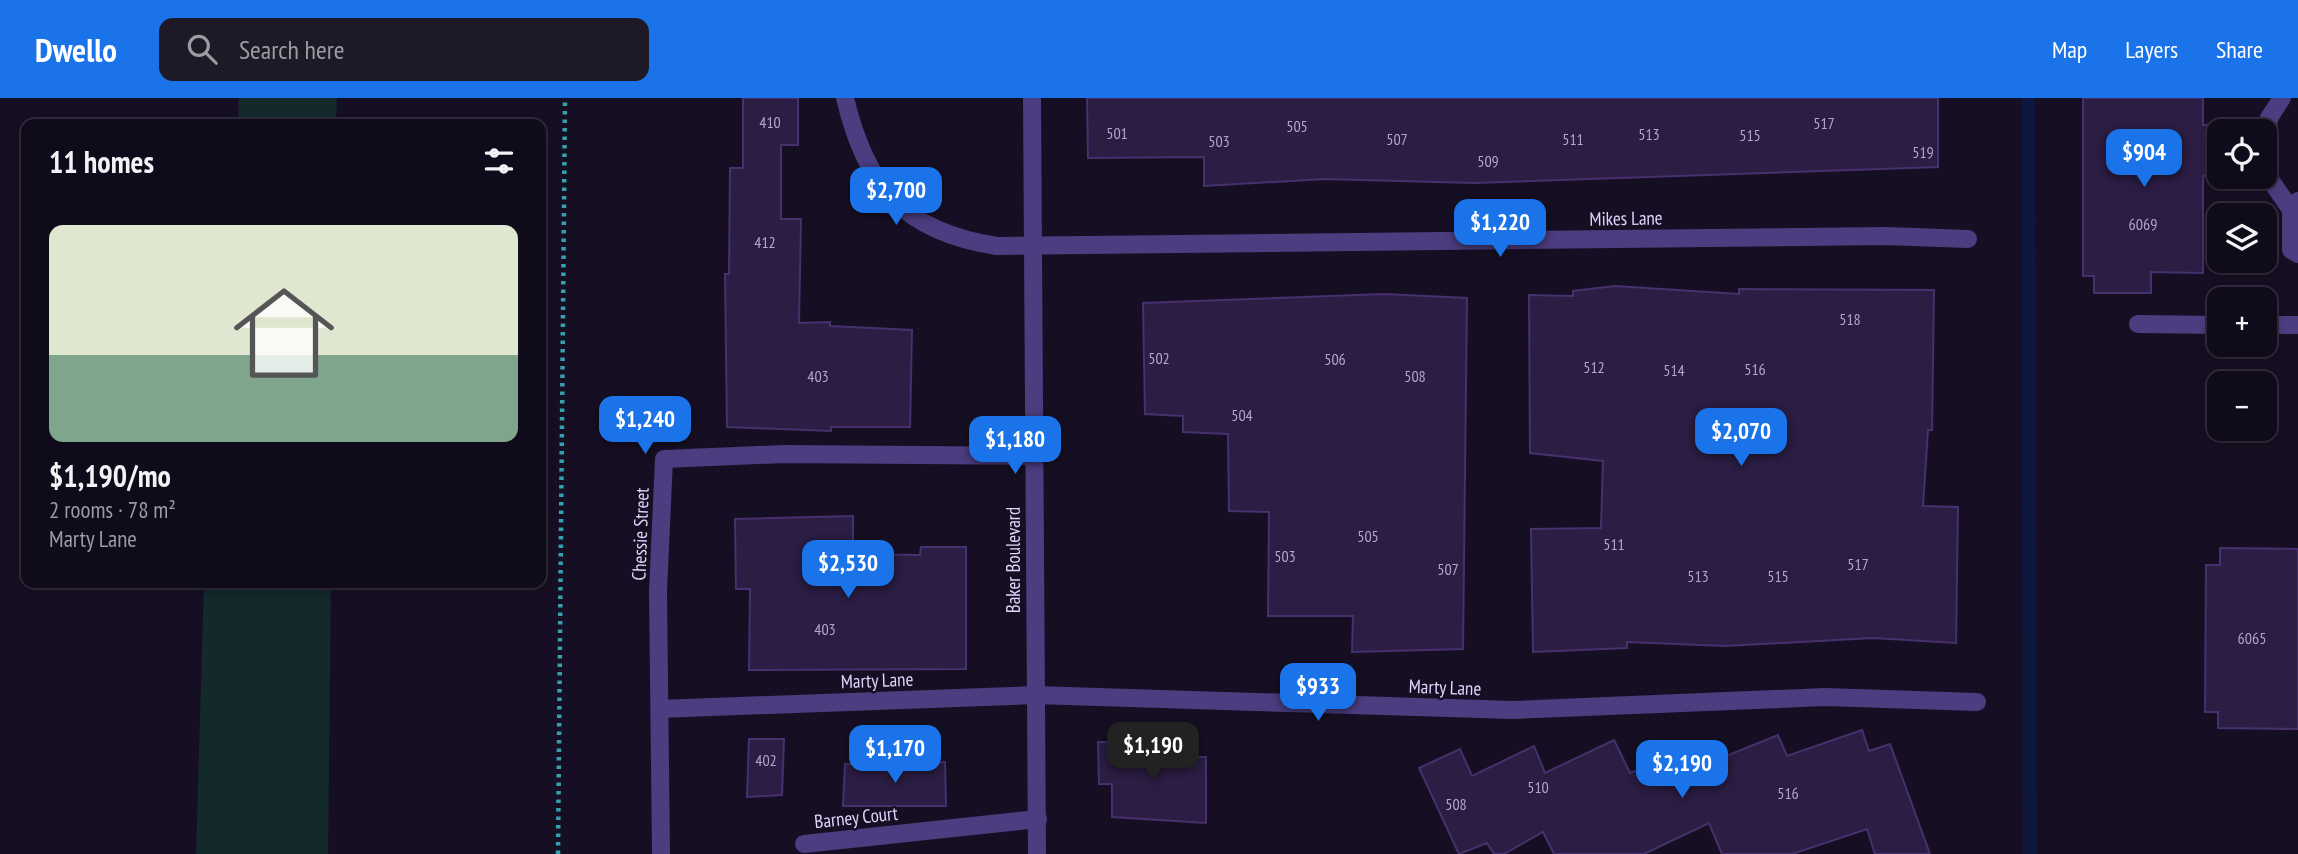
<!DOCTYPE html>
<meta charset="utf-8">
<style>
body{margin:0;font-family:"PT Sans Narrow",sans-serif;background:#1e1927;color:#f1f3f6;height:100vh;display:flex;flex-direction:column;font-size:26px;white-space:nowrap}
*{box-sizing:border-box;margin:0}
p{font-size:23px;color:#9c9ba2}
.icon{flex:none;width:38px;height:38px;fill:none;stroke:currentColor;stroke-width:2;stroke-linecap:round;stroke-linejoin:round}
.map{position:relative;flex:1;overflow:hidden}
.drawer{position:absolute;left:21px;top:21px;width:525px;height:469px;display:flex;flex-direction:column;background:#100b1a;border-radius:14px;box-shadow:0 4px 10px #0003,0 0 0 2px #302b39}
.drawer>*{flex:none}
.buttons{position:absolute;left:2207px;top:21px;display:grid;gap:14px}
.buttons a{display:grid;place-items:center;width:70px;height:70px;border-radius:14px;background:#100b1a;box-shadow:0 4px 10px #0003,0 0 0 2px #302b39;font-size:35px}
.price{position:absolute;translate:-50% -60px;padding:0 16px;border-radius:14px;background:#1a73e8;color:#fff;font-size:23px;line-height:46px;filter:drop-shadow(0 2px 4px #0008)}
.price::after{content:'';position:absolute;left:50%;top:42px;width:21px;height:16px;margin-left:-10px;background:inherit;clip-path:polygon(0 0,100% 0,50% 100%)}
.price.selected{background:#222;color:#fff}
ul{padding:0;list-style:none}
li{display:grid;align-content:center;gap:14px;height:371px;padding:0 28px}
li span{display:grid;place-items:center;height:217px;border-radius:14px;color:#555}
li>.icon{margin-inline-start:auto}
span .icon{width:126px;height:126px;fill:#fffc;stroke-width:1}
li b{font-size:30px}
h2{display:flex;justify-content:space-between;align-items:center;height:84px;padding:0 28px;font-size:30px}
header{display:flex;align-items:center;gap:42px;box-sizing:border-box;height:98px;padding:0 35px;background:#1a73e8;color:#fff}
header strong{font-size:33px}
nav{display:flex;gap:38px;margin-inline-start:auto;font-size:24px}
.search{width:490px;height:63px;background:#1e1927;display:flex;align-items:center;gap:18px;box-sizing:border-box;padding:0 24px;border-radius:14px;color:#9c9ba2;font-size:26px}
.map>svg:first-child{display:block}
.green{fill:#13292c}
.lines{fill:none;stroke-linecap:round;stroke-linejoin:round}
.stream{stroke:#0d173e;stroke-width:14}
.building{fill:#2b1d43;stroke:#46306d;stroke-width:2}
.minor-tunnel{stroke:#342d44;stroke-width:18;stroke-dasharray:18 9;stroke-linecap:butt}
.path{stroke:#36a1ae;stroke-width:4.5;stroke-dasharray:3.5 5;stroke-linecap:butt}
.minor{stroke:#4b3d7f;stroke-width:18}
.labels{text-anchor:middle;dominant-baseline:central;stroke-width:5;stroke-linejoin:round;paint-order:stroke}
.number-label{font-size:16px;fill:#b2a6ce}
.street-label{font-size:19px;fill:#dfd4fc;stroke:#160f23}
</style>
<header>
<strong>Dwello</strong>
<div class="search"><svg class="icon" aria-label="search" viewBox="0 0 24 24"><circle cx="10" cy="10" r="6"/><path d="M15 15l6 6"/></svg>Search here</div>
<nav><a>Map</a><a>Layers</a><a>Share</a></nav>
</header>
<div class="map">
<svg width="2298" height="756" viewBox="0 0 2298 756">
<rect width="100%" height="100%" fill="#160f23"/>
<g class="green">
<path d="M239,0h98l-1,26h-98z"/>
<path d="M204,485h127l-3,271h-132z"/>
</g>
<g class="lines">
<path class="stream" d="M2028,0l2,756"/>
</g>
<g class="building">
<path d="M743,0h55v47h-17v74h20l-2,104 31,-1v4l82,4 -2,97h-79v4l-104,-4 -2,-153h4l1,-106h13z"/>
<path d="M1087,0h851v69l-464,16 -149,-4 -121,7v-29l-116,1z"/>
<path d="M2083,0h120v27h16v51h-16v97l-52,-1v21h-57v-17h-11z"/>
<path d="M1615,188l124,8v-5l195,1 -2,140h-4l-5,76 35,1 -2,136 -83,-5 -148,8 -98,-4v6l-94,4 -2,-123 70,-1 2,-67 -73,-8 -1,-158 44,1v-5z"/>
<path d="M1384,196l83,4 -4,351 -111,3 1,-36h-85l1,-104 -40,-1 -1,-77 -45,-2v-16l-38,-2 -2,-111z"/>
<path d="M853,418v38l67,1 1,-8h45v122l-217,1 1,-81h-14l-1,-70z"/>
<path d="M2220,450l78,1v180l-80,-1v-16h-13l1,-147h14z"/>
<path d="M1862,632l7,21 21,-7 40,110h-55l-8,-25 -75,25h-70l-13,-31 -65,31h-90l-11,-22 -39,22h-10l-7,-11 -28,11 -40,-86 41,-19 12,27 62,-30 11,27 69,-33 16,33 76,-30 8,18 64,-26 9,21z"/>
<path d="M749,641h35l-2,56 -35,2z"/>
<path d="M1098,644h72v15h36v66l-94,-6v-33h-13z"/>
<path d="M945,664l1,44h-103l2,-42z"/>
</g>
<g class="lines">
<path class="minor-tunnel" d="M2269,20v60"/>
<path class="path" d="M558,756l7,-756"/>
<g class="minor">
<path d="M845,0c21,89 59,134 152,148l889,-10 82,3"/>
<path d="M1032,0l5,756"/>
<path d="M2269,20l13,-20"/>
<path d="M2269,80l22,32"/>
<path d="M2298,103l-7,9v40l7,4"/>
<path d="M2138,226l81,1"/>
<path d="M2264,227h34"/>
<path d="M660,611l375,-14 478,15 312,-13 152,5"/>
<path d="M804,746l234,-25"/>
<path d="M661,756l-3,-263 6,-132 120,-5 250,2"/>
</g>
</g>
<g class="labels">
<g class="number-label">
<text x="770" y="24">410</text>
<text x="1824" y="25">517</text>
<text x="1297" y="28">505</text>
<text x="1117" y="35">501</text>
<text x="1649" y="36">513</text>
<text x="1750" y="37">515</text>
<text x="1397" y="41">507</text>
<text x="1573" y="41">511</text>
<text x="1219" y="43">503</text>
<text x="1923" y="54">519</text>
<text x="1488" y="63">509</text>
<text x="2143" y="126">6069</text>
<text x="765" y="144">412</text>
<text x="1850" y="221">518</text>
<text x="1159" y="260">502</text>
<text x="1335" y="261">506</text>
<text x="1594" y="269">512</text>
<text x="1755" y="271">516</text>
<text x="1674" y="272">514</text>
<text x="818" y="278">403</text>
<text x="1415" y="278">508</text>
<text x="1242" y="317">504</text>
<text x="1368" y="438">505</text>
<text x="1614" y="446">511</text>
<text x="1285" y="458">503</text>
<text x="1858" y="466">517</text>
<text x="1448" y="471">507</text>
<text x="1698" y="478">513</text>
<text x="1778" y="478">515</text>
<text x="825" y="531">403</text>
<text x="2252" y="540">6065</text>
<text x="766" y="662">402</text>
<text x="1538" y="689">510</text>
<text x="1788" y="695">516</text>
<text x="1456" y="706">508</text>
</g>
<g class="street-label">
<text transform="translate(1626 120) rotate(-1)">Mikes Lane</text>
<text transform="translate(640 436) rotate(-88)">Chessie Street</text>
<text transform="translate(1013 462) rotate(-90)">Baker Boulevard</text>
<text transform="translate(877 582) rotate(-2)">Marty Lane</text>
<text transform="translate(1445 589) rotate(2)">Marty Lane</text>
<text transform="translate(856 719) rotate(-6)">Barney Court</text>
</g>
</g>
</svg>
<div class="buttons">
<a><svg class="icon" aria-label="locate" viewBox="0 0 24 24"><circle cx="12" cy="12" r="6"/><path d="M12 2v4M12 18v4M2 12h4M18 12h4"/></svg></a>
<a><svg class="icon" aria-label="layers" viewBox="0 0 24 24"><path d="M12 4l9 5-9 5-9-5zM3 14l9 5 9-5"/></svg></a>
<a>+</a>
<a>−</a>
</div>
<b class="price" style="left:2144px;top:91px">$904</b>
<b class="price" style="left:896px;top:129px">$2,700</b>
<b class="price" style="left:1500px;top:161px">$1,220</b>
<b class="price" style="left:645px;top:358px">$1,240</b>
<b class="price" style="left:1741px;top:370px">$2,070</b>
<b class="price" style="left:1015px;top:378px">$1,180</b>
<b class="price" style="left:848px;top:502px">$2,530</b>
<b class="price" style="left:1318px;top:625px">$933</b>
<b class="price selected" style="left:1153px;top:684px">$1,190</b>
<b class="price" style="left:895px;top:687px">$1,170</b>
<b class="price" style="left:1682px;top:702px">$2,190</b>
<section class="drawer">
<h2>11 homes<svg class="icon" aria-label="filters" viewBox="0 0 24 24"><path d="M4 7h16M4 17h16"/><circle cx="9" cy="7" r="2"/><circle cx="15" cy="17" r="2"/></svg></h2>
<ul>
<li><span style="background:linear-gradient(#dfe7d0 60%,#7fa58c 0)"><svg class="icon" aria-label="home" viewBox="0 0 24 24"><path d="M3 11l9-7 9 7M6 9v11h12V9"/></svg></span><div><b>$1,190/mo</b><p>2 rooms · 78 m²</p><p>Marty Lane</p></div></li>
</ul>
</section>
</div>
